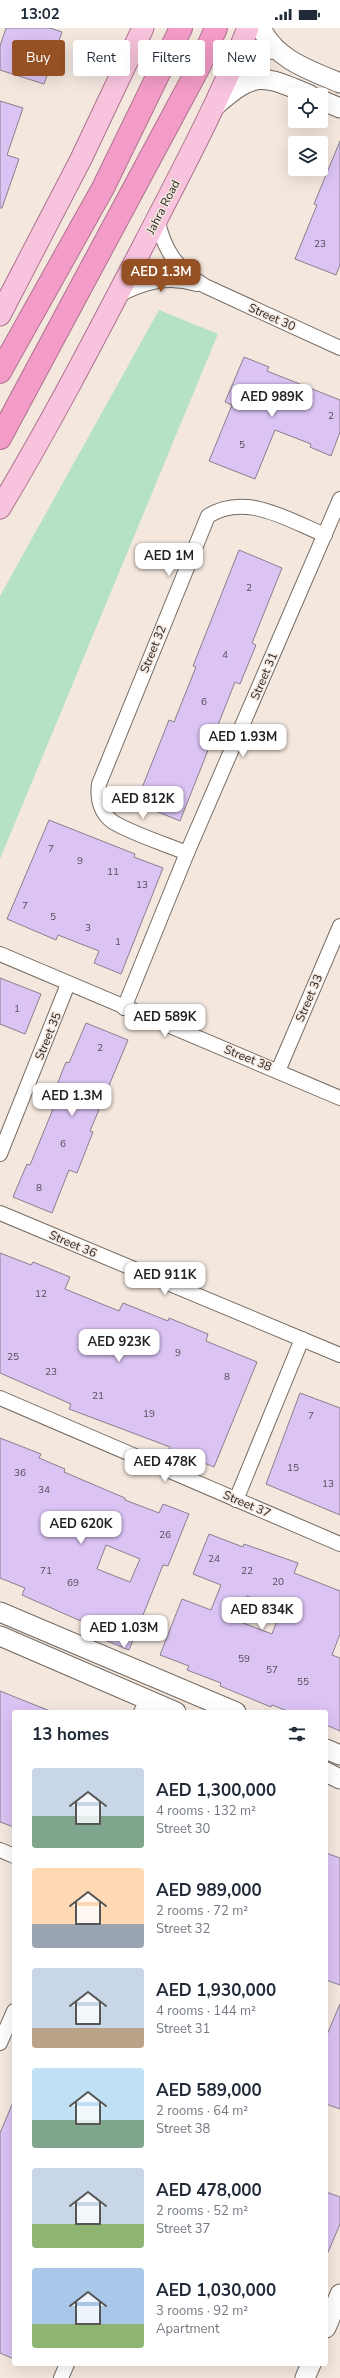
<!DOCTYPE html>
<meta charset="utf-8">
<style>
body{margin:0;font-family:"Nunito Sans",sans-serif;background:#f2f2f3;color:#1f2937;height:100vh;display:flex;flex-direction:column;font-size:15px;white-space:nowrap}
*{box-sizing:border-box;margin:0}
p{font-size:13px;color:#747a83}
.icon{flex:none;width:22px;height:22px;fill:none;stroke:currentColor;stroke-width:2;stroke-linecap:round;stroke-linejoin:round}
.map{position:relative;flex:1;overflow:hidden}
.side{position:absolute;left:12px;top:1682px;width:316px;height:656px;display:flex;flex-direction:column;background:#fff;border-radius:4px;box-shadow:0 4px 16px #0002}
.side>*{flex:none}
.hud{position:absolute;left:12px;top:12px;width:316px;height:36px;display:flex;gap:8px}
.controls{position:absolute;left:288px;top:60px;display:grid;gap:8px}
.controls a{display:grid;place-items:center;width:40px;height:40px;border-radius:4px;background:#fff;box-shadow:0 4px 16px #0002;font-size:20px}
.price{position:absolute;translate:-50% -34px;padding:0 9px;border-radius:8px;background:#fff;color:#222;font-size:13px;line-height:26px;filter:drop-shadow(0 1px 2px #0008)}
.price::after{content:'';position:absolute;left:50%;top:24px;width:12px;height:9px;margin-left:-6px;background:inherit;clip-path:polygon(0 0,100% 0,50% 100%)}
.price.on{background:#955024;color:#fff}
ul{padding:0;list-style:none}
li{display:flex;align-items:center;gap:12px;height:100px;padding:0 20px}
li span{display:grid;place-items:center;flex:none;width:112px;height:80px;border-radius:4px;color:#555}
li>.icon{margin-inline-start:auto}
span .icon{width:48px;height:48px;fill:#fffc;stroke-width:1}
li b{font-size:17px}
h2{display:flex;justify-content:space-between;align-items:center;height:48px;padding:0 20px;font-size:17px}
.tag{padding:0 14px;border-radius:4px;background:#fff;box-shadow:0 4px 16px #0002;font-size:14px;line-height:36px}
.tag.on{background:#955024;color:#fff}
.status{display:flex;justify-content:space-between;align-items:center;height:28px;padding:0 20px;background:#fff;direction:ltr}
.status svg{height:11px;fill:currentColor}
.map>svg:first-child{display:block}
.green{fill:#b5e1c7}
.building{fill:#dbc3f4;stroke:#86818d;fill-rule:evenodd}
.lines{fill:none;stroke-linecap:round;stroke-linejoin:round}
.street-casing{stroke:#766c63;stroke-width:16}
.secondary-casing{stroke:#766c63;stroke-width:21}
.primary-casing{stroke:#ad738e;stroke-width:23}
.highway-casing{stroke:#ad738e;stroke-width:24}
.street{stroke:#fff;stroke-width:14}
.secondary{stroke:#fff;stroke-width:19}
.primary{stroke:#f8c4dd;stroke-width:21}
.highway{stroke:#f39cc7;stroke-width:22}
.labels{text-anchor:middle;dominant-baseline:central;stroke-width:3;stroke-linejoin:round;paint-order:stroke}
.number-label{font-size:10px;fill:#574d57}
.street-label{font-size:12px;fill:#2b2623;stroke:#f3e7de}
</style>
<div class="status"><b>13:02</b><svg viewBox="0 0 49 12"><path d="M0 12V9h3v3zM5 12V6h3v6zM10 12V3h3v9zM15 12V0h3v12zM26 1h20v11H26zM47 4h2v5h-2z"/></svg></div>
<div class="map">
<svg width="340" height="2350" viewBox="0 0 340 2350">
<rect width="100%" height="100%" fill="#f3e7de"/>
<path class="green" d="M159,282l59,24 -218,525v-263z"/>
<g class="building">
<path d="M6,0h44l12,4 -18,52 -44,-14v-24z"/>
<path d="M0,73l23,7 -16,47 12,4 -17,49h-2z"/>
<path d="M340,113v124l-4,10 -41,-16 22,-54 -3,-1z"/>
<path d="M244,329l25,10 -2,4 73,29v32l-9,24 -21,-9 1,-3 -36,-14 -20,49 -46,-18 23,-56 -7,-3z"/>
<path d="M239,522l43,18 -30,75 4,2 -16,39 -5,-2 -55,139 -44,-18 33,-83 5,2 22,-55 -3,-1z"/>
<path d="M49,792l86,34 -1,3 29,11 -42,106 -27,-11 5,-12 -41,-16 -2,5 -49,-21z"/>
<path d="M0,950l41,16 -16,40 -25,-10z"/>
<path d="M86,995l42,17 -38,91 3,1 -16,41 -8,-3 -17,43 -39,-16 14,-33 3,1 28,-68 -5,-2 13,-33 3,1z"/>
<path d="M0,1225l31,12 2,-3 37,15 -5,12 54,22 4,-8 45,18 1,-3 39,16 -2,7 51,21 -43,105 -45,-18 1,-2 -101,-38 2,-5 -71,-31z"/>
<path d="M300,1365l40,15v107l-74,-31z"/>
<path d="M0,1410l41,16 -2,4 26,11 -1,3 61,26v2l34,13 4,-9 26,10 -21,52 -5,-1 -34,85 -22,-9 1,-3 -27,-11 2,-5 -61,-27 3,-7 -25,-10zM106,1517l34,14 -10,23 -33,-13z"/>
<path d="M209,1506l34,13 1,-3 54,19 -4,10 46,18v43l-8,21 8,3v73l-14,-6v-13h-36l-18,-7 -1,2 -51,-21 1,-3 -34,-13 2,-4 -29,-11 22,-56 29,11 10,-25 -28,-11zM247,1568l34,14 -9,24 -34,-13z"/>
<path d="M0,1663l50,20 -36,1v115l-14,-5z"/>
<path d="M326,1825l14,5v127l-14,-5z"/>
<path d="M340,1976v105l-14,-5v-67z"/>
<path d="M14,2072v259l-14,-6v-220z"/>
<path d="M326,2164l14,5v27l-14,33z"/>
</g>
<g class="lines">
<defs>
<g id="street">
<path d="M157,189c6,33 20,52 48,69l135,62"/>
<path d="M117,268c26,-14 51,-21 80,-12"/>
<path d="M187,825c-22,-9 -54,-19 -74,-31 -13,-9 -16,-24 -14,-38l109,-268c38,-24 80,4 117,19"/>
<path d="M0,926l340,144"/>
<path d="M124,980l63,-155 153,-354"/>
<path d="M278,1043l62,-145"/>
<path d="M0,1126l68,-170"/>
<path d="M0,1185l340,142"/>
<path d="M0,1370l340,146"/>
<path d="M236,1472l66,-161"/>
<path d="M141,1684l6,-12"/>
<path d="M0,1822l14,6"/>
<path d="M0,2015l14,-32"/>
<path d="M61,2350l6,-14"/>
</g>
<g id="secondary">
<path d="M261,0c15,32 49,42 79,55"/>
<path d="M265,51l-9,-9 -1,-13 7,-7 12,-1"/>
<path d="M321,72l19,8"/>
<path d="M214,79c41,-36 47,-33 96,-12"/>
<path d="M0,1584l236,100"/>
<path d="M0,1608l176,76"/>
<path d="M326,1721l14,6"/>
<path d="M326,1744l14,7"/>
<path d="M326,2300l14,-34"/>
<path d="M305,2350l6,-14"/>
</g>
<g id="primary">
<path d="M0,287l81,-156 62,-131"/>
<path d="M0,480c51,-85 96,-172 142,-260 37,-72 76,-144 106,-220"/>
</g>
<g id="highway">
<path d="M0,344l103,-184 78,-160"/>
<path d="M0,410l200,-373 16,-37"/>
</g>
</defs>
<use href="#street" class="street-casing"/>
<use href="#secondary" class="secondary-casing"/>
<use href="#primary" class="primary-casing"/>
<use href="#highway" class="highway-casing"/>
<use href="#street" class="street"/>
<use href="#secondary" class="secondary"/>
<use href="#primary" class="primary"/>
<use href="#highway" class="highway"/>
</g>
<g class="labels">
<g class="number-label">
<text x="320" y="216">23</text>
<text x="331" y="388">2</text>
<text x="242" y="417">5</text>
<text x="249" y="560">2</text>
<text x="225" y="627">4</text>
<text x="204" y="674">6</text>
<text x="51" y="821">7</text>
<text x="80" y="833">9</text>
<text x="113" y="844">11</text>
<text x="142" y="857">13</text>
<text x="25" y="878">7</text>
<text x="53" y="889">5</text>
<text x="88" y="900">3</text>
<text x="118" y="914">1</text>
<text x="17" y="981">1</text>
<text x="100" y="1020">2</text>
<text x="63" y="1116">6</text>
<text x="39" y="1160">8</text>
<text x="41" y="1266">12</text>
<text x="178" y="1325">9</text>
<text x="13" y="1329">25</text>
<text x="51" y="1344">23</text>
<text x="227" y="1349">8</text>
<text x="98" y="1368">21</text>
<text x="149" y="1386">19</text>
<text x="311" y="1388">7</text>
<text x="293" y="1440">15</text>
<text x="20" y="1445">36</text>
<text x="328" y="1456">13</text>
<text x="44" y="1462">34</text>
<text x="165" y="1507">26</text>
<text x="214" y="1531">24</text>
<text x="46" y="1543">71</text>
<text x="247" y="1543">22</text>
<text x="278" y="1554">20</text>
<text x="73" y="1555">69</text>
<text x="244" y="1631">59</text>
<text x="272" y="1642">57</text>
<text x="303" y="1654">55</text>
</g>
<g class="street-label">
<text transform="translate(163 179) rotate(-63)">Jahra Road</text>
<text transform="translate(272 289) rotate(24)">Street 30</text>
<text transform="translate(153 621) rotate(-68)">Street 32</text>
<text transform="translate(264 648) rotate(-67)">Street 31</text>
<text transform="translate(309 970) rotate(-67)">Street 33</text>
<text transform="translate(48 1008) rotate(-68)">Street 35</text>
<text transform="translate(248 1030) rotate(22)">Street 38</text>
<text transform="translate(73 1216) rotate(23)">Street 36</text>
<text transform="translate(247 1476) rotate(23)">Street 37</text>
</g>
</g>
</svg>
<div class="controls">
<a><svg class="icon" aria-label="locate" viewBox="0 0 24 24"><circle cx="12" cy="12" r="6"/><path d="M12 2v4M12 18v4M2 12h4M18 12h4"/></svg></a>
<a><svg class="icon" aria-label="layers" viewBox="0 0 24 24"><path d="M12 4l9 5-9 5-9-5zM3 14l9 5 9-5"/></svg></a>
</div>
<b class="price on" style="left:161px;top:265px">AED 1.3M</b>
<b class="price" style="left:272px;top:390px">AED 989K</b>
<b class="price" style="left:169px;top:549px">AED 1M</b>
<b class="price" style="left:243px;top:730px">AED 1.93M</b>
<b class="price" style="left:143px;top:792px">AED 812K</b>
<b class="price" style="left:165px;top:1010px">AED 589K</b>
<b class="price" style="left:72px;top:1089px">AED 1.3M</b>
<b class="price" style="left:165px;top:1268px">AED 911K</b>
<b class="price" style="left:119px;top:1335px">AED 923K</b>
<b class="price" style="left:165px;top:1455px">AED 478K</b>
<b class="price" style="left:81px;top:1517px">AED 620K</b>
<b class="price" style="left:262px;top:1603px">AED 834K</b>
<b class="price" style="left:124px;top:1621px">AED 1.03M</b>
<div class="hud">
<a class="tag on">Buy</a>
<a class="tag">Rent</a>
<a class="tag">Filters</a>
<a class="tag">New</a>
</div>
<section class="side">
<h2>13 homes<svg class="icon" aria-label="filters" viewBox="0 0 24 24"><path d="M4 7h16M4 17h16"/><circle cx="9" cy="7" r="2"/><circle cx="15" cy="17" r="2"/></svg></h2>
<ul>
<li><span style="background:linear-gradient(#c9d6e8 60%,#7fa58c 0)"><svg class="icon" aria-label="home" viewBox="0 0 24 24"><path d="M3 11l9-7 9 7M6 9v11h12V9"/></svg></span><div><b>AED 1,300,000</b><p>4 rooms · 132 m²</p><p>Street 30</p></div></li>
<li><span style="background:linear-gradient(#ffd9b3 70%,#9aa5b1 0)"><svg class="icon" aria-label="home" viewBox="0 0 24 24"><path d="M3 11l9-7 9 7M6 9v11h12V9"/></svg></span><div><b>AED 989,000</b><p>2 rooms · 72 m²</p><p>Street 32</p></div></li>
<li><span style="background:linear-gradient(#c9d6e8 75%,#b9a48a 0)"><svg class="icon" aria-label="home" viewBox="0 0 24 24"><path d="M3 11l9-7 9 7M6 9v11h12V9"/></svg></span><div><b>AED 1,930,000</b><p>4 rooms · 144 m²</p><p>Street 31</p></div></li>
<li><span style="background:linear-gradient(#bfe0f5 65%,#7fa58c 0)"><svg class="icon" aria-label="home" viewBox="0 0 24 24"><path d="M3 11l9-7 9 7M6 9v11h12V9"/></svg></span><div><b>AED 589,000</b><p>2 rooms · 64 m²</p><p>Street 38</p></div></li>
<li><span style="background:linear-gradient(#c9d6e8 70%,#8fb573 0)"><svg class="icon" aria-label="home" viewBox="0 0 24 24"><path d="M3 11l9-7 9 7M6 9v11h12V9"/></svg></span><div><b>AED 478,000</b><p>2 rooms · 52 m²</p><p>Street 37</p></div></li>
<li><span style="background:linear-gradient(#a9c7e8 70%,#8fb573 0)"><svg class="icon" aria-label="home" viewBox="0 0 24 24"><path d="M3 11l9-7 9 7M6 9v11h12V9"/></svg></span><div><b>AED 1,030,000</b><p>3 rooms · 92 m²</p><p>Apartment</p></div></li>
</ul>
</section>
</div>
